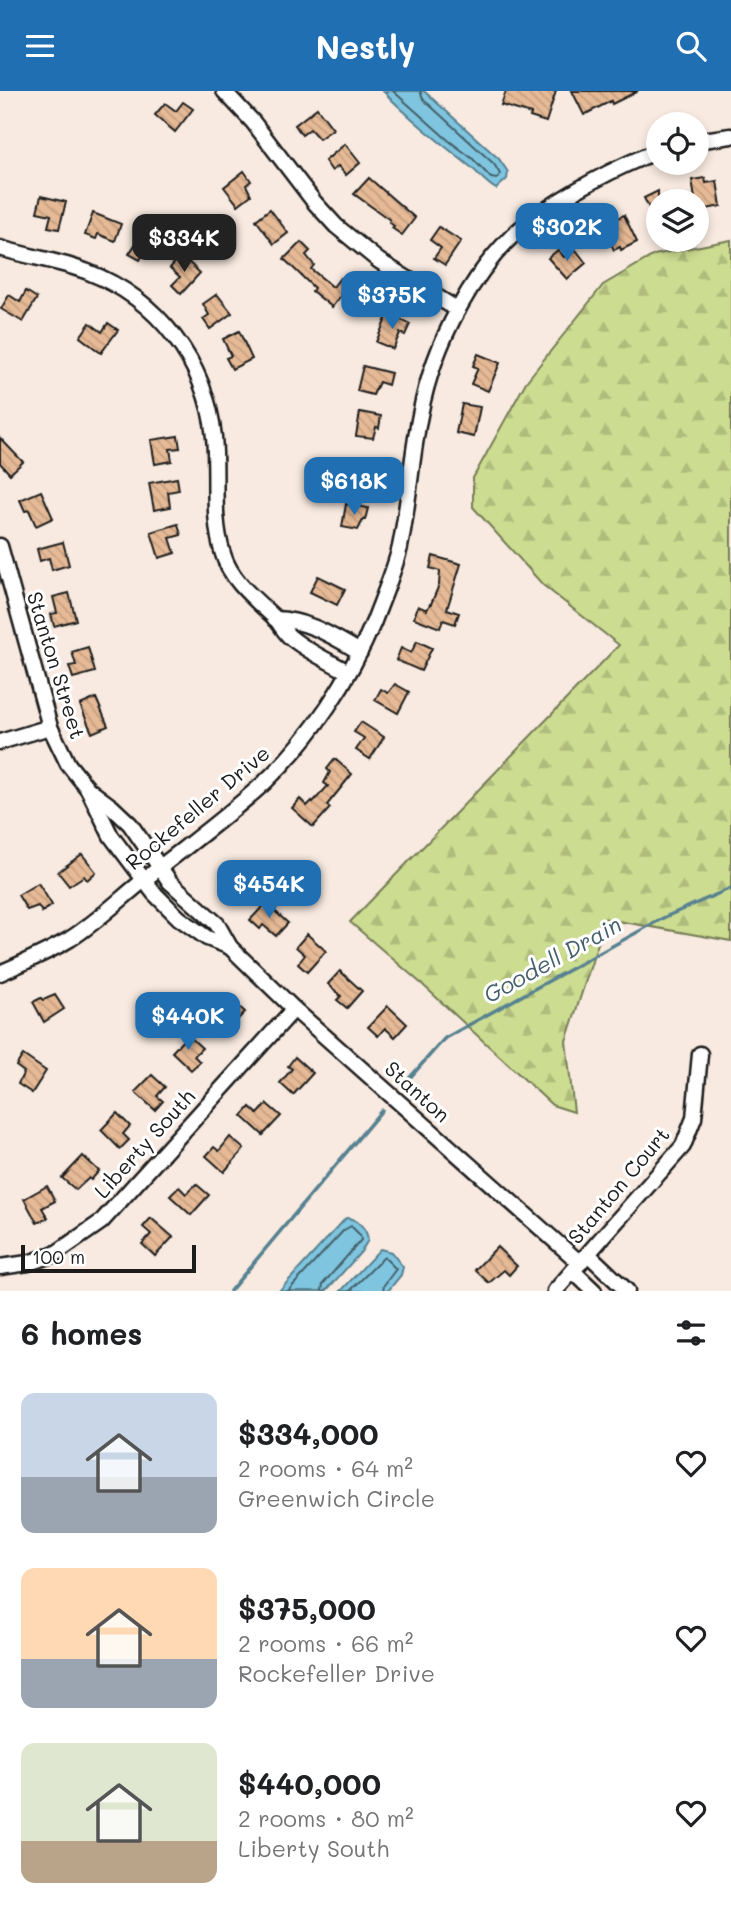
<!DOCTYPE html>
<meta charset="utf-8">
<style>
body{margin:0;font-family:Mali,sans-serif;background:#f6f6f6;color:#202124;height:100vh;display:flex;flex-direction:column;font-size:26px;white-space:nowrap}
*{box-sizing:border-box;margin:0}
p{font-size:23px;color:#757577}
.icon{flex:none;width:38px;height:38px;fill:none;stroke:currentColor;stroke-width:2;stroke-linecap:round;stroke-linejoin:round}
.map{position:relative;height:1200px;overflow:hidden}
.sheet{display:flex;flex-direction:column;background:#fff;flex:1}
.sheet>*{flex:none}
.buttons{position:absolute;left:646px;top:21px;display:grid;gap:14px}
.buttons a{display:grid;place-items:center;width:63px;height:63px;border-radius:50%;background:#fff;box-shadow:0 4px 10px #0003;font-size:35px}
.scale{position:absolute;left:21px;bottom:18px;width:175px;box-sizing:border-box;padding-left:7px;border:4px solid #1c1c1c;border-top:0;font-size:19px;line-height:24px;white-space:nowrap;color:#1c1c1c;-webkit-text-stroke:5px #fff;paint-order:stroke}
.price{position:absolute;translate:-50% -60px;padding:0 16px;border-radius:14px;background:#1f6fb2;color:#fff;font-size:23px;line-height:46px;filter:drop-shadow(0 2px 4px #0008)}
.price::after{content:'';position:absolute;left:50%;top:42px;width:21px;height:16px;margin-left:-10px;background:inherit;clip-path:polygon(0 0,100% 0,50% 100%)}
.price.selected{background:#222;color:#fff}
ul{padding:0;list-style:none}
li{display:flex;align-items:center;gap:21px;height:175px;padding:0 21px}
li span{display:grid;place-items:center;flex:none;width:196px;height:140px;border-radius:14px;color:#555}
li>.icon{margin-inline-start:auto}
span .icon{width:84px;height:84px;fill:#fffc;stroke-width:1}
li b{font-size:30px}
h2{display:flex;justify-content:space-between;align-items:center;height:84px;padding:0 21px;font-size:30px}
header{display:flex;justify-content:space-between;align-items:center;height:91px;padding:0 21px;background:#1f6fb2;color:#fff;font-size:32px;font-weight:700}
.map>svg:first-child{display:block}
.forest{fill:url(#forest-firs);stroke:#747c56;stroke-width:2}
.water{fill:#7fc5df;stroke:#578191;stroke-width:2}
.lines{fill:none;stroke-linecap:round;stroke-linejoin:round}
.shore{stroke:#44606a;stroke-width:2}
.stream{stroke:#578191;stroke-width:3.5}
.building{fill:url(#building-back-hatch);stroke:#1c1c1c;stroke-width:2}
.street-casing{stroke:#1c1c1c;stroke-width:19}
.street{stroke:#fff;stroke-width:14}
.labels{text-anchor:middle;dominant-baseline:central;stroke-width:6;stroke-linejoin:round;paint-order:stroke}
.street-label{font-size:21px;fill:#1c1c1c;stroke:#fff}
.water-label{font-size:23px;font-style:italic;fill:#44606a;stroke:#fff}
</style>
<header><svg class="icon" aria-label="menu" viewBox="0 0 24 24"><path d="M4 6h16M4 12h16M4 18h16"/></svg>Nestly<svg class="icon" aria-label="search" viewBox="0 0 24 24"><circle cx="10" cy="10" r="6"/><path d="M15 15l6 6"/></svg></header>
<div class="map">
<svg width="731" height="1200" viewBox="0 0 731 1200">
<defs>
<pattern id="forest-firs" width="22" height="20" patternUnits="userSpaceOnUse" patternTransform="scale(1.75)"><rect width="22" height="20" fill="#ccdc90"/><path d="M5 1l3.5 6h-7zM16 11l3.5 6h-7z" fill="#afbc7c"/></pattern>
<pattern id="building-back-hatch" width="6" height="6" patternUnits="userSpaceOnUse" patternTransform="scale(1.75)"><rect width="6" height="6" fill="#e6ba96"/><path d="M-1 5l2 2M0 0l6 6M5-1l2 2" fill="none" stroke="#c59f81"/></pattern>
</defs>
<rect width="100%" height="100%" fill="#f8eae0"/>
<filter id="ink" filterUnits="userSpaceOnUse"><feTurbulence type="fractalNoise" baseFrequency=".0143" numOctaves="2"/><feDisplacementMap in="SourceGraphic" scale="14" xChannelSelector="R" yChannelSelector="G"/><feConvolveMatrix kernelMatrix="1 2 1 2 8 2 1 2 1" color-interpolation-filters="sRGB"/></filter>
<g filter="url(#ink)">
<path class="forest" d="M731,149v701l-125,-22 -40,122 8,71 -22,-7 -129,-120 -73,-63 269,-277 -76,-60 -70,-78v-29l53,-96 77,-97 51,-30z"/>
<g class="water">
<path d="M383,0h41l75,68 9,13 -1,7 -11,10c-12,-7 -18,-17 -29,-25 -29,-23 -58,-46 -84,-73z"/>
<path d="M346,1127c11,0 21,11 22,22l-7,12 -35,39h-47z"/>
<path d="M380,1158l11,3 12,15 -2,8 -13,16h-47z"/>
</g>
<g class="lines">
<g class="shore">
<path d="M393,0l55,49 25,19 18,19 6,1 3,-5 -6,-10 -71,-65 -3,-8"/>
<path d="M288,1200l56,-61 7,-4 9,9 1,5 -38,44 -1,7"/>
<path d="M350,1200l34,-34 12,12 -12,16 -1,6"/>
</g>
<g class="stream">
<path d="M406,991l39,-44 220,-121 66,-29"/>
<path d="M230,1200l152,-181"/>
</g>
</g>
<g class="building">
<path d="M506,0h50l-10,31 -16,-5 1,-3 -30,-9z"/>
<path d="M572,0h66l-26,13 -1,-3 -27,14z"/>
<path d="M183,11l10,7 -18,23 -20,-17 10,-12 11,8z"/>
<path d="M317,17l16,21 -14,10 -9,-10 -8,6 -7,-10z"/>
<path d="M345,53l15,19 -14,12 -8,-9 -6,5 -7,-10z"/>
<path d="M244,80l7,10 -5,4 5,10 -13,10 -14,-18z"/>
<path d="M369,87l46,40 -13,17 -10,-7 2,-2 -5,-4 1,-2 -36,-26z"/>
<path d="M705,87l1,5 11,-2 4,25 -24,5 -5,-31z"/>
<path d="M658,100v35l-14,-28z"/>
<path d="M41,105l25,6 -7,27 -11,-2 3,-12 -14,-3z"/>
<path d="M270,118l18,24 -14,11 -18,-24z"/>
<path d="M93,122l28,11 -6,17 -17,-7 -2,5 -11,-4z"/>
<path d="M611,124l2,5 11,-5 13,27 -16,8 -1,-3 -6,3 -14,-29z"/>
<path d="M439,136l22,14 -16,24 -11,-7 7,-10 -11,-8z"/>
<path d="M144,140l22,13 -10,16 -12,-7 -4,7 -11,-6z"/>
<path d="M301,151l9,9 -4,4 8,10 -3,4 22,18 7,-9 9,7 -17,22 -20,-16 2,-3 -30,-29z"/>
<path d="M558,159l6,7 12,-7 10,13 -19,16 -19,-21z"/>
<path d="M181,164l19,18 -19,21 -9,-9 8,-8 -10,-9z"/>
<path d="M26,200l11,7 -14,24 -22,-13 8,-14 11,7z"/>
<path d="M217,203l15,19 -22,16 -7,-10 6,-4 -6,-11z"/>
<path d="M388,223l22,10 -5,11 -5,-2 -7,16 -17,-7z"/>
<path d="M90,232l12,9 6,-9 10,7 -17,23 -21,-16z"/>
<path d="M239,240l13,28 -20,10 -6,-11 5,-2 -8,-17z"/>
<path d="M478,263l22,9 -12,28 -17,-7 7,-16 -5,-2z"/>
<path d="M363,275l28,7 -3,12 -9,-3 -6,13 -16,-4z"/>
<path d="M462,313l18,3 -6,30 -18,-4z"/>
<path d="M360,321l21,4 -2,12 -3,-1 -3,11 -17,-2z"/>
<path d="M178,345l2,12 -10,1 2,12 -17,3 -4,-24z"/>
<path d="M0,347l23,24 -13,12 -10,-11z"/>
<path d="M347,366l27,3 -1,12 -11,-1 -2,14 -17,-2z"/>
<path d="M177,387l2,12 -11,2 2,15 -16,3 -5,-27z"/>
<path d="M41,400l12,27 -17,8 -7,-16 -4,1 -5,-11z"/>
<path d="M346,413l22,4 -3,12h-2l-5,10 -16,-3z"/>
<path d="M178,433l3,11 -11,3 5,15 -16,5 -8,-26z"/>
<path d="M63,451l6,23 -17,5 -3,-12 -9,3 -3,-12z"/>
<path d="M433,465l28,8 -14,45 12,4 -4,11 -12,-4 -3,8 -26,-10 4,-12 9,4 3,-6h1l8,-19 1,-14 -10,-3z"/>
<path d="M318,485l27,13 -8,16 -27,-13z"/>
<path d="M69,502l7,27 -22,6 -3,-12 6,-1 -4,-16z"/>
<path d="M417,550l15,7 -11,23 -25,-11 5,-12 10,5z"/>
<path d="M88,556l7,25 -22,6 -4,-12 7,-1 -4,-13z"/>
<path d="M395,593l14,8 -11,21 -23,-13 6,-11 7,4z"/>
<path d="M96,607l12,28 -16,7 -12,-28z"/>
<path d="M361,631l23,15 -14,22 -14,-9 8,-12 -10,-6z"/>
<path d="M335,668l17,15 -25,31 3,3 -17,19 -21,-19 8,-9 7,7 5,-5 1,1 15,-16 -4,-3 6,-11 -3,-3z"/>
<path d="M82,763l14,18 -9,8 -3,-4 -15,10 -11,-14z"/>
<path d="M38,792l14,22 -10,7 -4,-6 -11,4 -9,-15z"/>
<path d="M266,812l22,20 -12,13 -13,-11 -3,4 -10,-9z"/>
<path d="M307,843l19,17 -19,21 -9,-8 7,-9 -9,-8z"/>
<path d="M340,880l22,20 -15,17 -10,-8 4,-4 -13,-12z"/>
<path d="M55,904l9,14 -20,13 -11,-20 8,-4 2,2z"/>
<path d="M227,905l18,16 -9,9 -4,-4 -12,13 -13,-12z"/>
<path d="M388,915l19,18 -12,13 -10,-9 -7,8 -10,-9z"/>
<path d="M188,944l14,13 -8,8 6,6 -9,8 -19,-18z"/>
<path d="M23,964l23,16 -14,22 -14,-9 6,-12 -8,-6z"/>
<path d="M295,966l18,16 -20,22 -13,-12 12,-14 -4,-3z"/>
<path d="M152,984l13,12 -8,9 6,5 -8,9 -20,-18z"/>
<path d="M267,1013l14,12 -18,19 -21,-19 8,-9 8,7z"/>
<path d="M117,1022l13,13 -7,8 6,6 -9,9 -19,-19z"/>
<path d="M230,1046l14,12 -20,23 -18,-16 8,-9 5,4z"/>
<path d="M83,1065l16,15 -8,9 -2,-2 -13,12 -14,-12z"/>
<path d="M196,1093l13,11 -18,20 -21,-19 9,-9 7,7z"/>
<path d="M47,1095l8,15 -13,7 6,10 -11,5 -13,-24z"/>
<path d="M151,1127l22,19 -18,19 -13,-12 9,-10 -8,-7z"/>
<path d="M497,1156l20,19 -8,9 -5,-5 -15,13 -14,-13z"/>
</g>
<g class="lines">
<defs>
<g id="street">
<path d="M224,0l29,31 62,81 21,23 43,35 79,49"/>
<path d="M696,50l35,-5"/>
<path d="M0,157c29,9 60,13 88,24 70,27 118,90 126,165 4,38 -3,80 9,117 8,27 33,46 53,65 4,5 8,12 13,17 17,15 40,25 59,36"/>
<path d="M0,455l50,181 18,37 20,25 23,47 43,57 25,25 28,20 23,9"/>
<path d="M275,528c33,1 57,17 85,33"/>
<path d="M0,651l50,-15"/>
<path d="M88,698l24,18 18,17 40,58 47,42 13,23 64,62 286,254"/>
<path d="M0,882c23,-10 48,-21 70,-34 27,-17 50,-40 74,-59 41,-33 83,-63 121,-98 46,-44 85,-103 109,-161 9,-24 20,-49 26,-74 9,-44 11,-88 20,-132 13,-69 54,-152 111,-195 39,-28 83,-52 127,-69"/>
<path d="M588,1163l39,37"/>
<path d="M0,1176l28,-4 27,-9 46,-32 193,-213"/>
<path d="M573,1180l21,20"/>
<path d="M555,1200l128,-145 11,-28 6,-64"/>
</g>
</defs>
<use href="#street" class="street-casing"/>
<use href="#street" class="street"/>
</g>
</g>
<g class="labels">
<g class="street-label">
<text transform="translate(57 574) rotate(73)">Stanton Street</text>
<text transform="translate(197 716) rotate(-40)">Rockefeller Drive</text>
<text transform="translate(418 1000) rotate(42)">Stanton</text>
<text transform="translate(144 1052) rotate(-48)">Liberty South</text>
<text transform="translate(618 1094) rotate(-50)">Stanton Court</text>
</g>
<g class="water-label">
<text transform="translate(552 868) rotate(-29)">Goodell Drain</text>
</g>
</g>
</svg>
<div class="buttons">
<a><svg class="icon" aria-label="locate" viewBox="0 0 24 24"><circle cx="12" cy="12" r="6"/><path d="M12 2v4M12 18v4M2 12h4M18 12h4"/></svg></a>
<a><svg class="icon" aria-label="layers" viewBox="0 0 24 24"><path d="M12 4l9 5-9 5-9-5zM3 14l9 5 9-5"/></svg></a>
</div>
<div class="scale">100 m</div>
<b class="price" style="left:567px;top:172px">$302K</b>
<b class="price selected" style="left:184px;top:183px">$334K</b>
<b class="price" style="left:392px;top:240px">$375K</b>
<b class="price" style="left:354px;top:426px">$618K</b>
<b class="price" style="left:269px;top:829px">$454K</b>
<b class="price" style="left:188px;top:961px">$440K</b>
</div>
<section class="sheet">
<h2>6 homes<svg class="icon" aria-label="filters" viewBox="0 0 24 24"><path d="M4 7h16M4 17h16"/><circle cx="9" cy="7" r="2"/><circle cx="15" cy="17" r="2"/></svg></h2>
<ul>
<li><span style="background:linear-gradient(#c9d6e8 60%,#9aa5b1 0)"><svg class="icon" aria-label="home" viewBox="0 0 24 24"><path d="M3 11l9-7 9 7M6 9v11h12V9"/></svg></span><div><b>$334,000</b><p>2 rooms · 64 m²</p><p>Greenwich Circle</p></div><svg class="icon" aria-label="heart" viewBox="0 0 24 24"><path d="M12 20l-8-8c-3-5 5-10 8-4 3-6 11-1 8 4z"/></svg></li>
<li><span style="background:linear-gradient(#ffd9b3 65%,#9aa5b1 0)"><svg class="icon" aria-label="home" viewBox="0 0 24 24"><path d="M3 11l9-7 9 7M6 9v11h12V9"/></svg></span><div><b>$375,000</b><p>2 rooms · 66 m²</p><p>Rockefeller Drive</p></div><svg class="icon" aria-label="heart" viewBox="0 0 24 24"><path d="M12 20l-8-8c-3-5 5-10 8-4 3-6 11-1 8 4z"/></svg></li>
<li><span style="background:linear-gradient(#dfe7d0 70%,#b9a48a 0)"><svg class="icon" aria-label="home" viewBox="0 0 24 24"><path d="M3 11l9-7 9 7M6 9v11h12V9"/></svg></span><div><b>$440,000</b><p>2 rooms · 80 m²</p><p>Liberty South</p></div><svg class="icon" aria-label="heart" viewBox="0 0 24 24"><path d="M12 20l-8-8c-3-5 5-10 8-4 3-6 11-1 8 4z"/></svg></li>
</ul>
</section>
